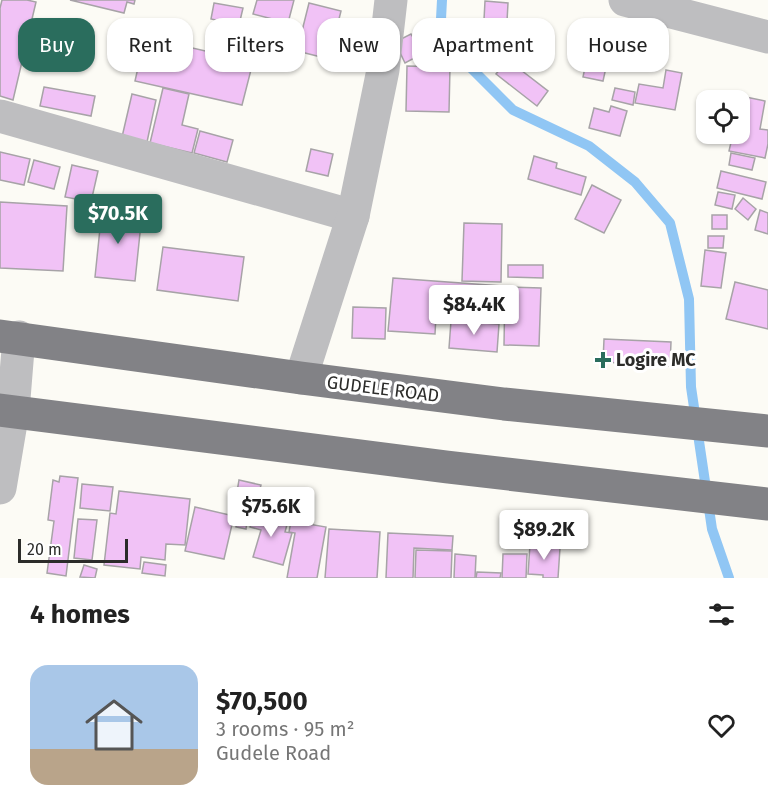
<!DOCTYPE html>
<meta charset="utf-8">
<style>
body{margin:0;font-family:"Fira Sans",sans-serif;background:#f2f2f2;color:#222;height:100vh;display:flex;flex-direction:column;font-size:22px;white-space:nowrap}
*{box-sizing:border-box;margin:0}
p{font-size:20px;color:#767676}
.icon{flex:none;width:33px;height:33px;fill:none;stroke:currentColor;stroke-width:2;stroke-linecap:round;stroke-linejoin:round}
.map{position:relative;height:578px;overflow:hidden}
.drawer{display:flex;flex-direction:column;background:#fff;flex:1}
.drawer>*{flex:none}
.guide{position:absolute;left:18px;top:18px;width:732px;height:54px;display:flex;gap:12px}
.buttons{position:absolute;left:696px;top:90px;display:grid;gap:12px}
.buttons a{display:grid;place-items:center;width:54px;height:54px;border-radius:12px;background:#fff;box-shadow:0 2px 4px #0004;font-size:30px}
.scale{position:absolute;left:18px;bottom:15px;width:110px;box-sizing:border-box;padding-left:6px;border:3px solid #2c2c2a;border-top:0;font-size:16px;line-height:21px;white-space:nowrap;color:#2c2c2a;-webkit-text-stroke:4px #fff;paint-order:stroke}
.price{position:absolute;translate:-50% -51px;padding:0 14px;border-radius:6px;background:#fff;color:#222;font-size:20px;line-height:39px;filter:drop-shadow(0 2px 3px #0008)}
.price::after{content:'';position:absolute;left:50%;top:36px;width:18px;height:14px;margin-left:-9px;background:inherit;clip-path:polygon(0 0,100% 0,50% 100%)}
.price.current{background:#2a6d5d;color:#fff}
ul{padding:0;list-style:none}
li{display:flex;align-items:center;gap:18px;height:150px;padding:0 30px}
li span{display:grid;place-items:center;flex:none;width:168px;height:120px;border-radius:18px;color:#555}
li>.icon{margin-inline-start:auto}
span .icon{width:72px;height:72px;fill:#fffc;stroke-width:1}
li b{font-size:26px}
h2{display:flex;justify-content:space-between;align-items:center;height:72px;padding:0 30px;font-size:26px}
.tag{padding:0 21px;border-radius:18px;background:#fff;box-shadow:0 2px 4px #0004;font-size:21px;line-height:54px}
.tag.current{background:#2a6d5d;color:#fff}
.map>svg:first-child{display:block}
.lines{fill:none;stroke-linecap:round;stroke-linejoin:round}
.stream{stroke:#90c6f4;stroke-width:10}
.building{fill:#f1c2f6;stroke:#a7a3a7;stroke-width:1.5}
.minor{stroke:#bebec0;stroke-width:33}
.trunk{stroke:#828286;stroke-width:33}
.poi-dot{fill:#2a6d5d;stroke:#fff;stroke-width:2}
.labels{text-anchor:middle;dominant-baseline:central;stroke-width:6;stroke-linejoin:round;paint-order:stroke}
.poi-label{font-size:18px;font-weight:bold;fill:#2c2c2a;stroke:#fff;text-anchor:start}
.street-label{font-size:18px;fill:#2c2c2a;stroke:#fff}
</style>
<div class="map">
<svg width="768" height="578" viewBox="0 0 768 578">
<rect width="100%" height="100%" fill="#fcfbf5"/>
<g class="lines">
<path class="stream" d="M442,0l-1,19 31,50 41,41 76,36 46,36 35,41 19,76 2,88 21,142 17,49"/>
</g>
<g class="building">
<path d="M2,0h25l9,2 -23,98 -13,-4v-88z"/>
<path d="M70,0h65l-1,4 -7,-2 -3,11z"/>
<path d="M257,0h37l-6,23 -35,-9z"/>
<path d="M485,1l23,2 -3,55 -23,-1z"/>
<path d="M214,3l29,5 -4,17 -28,-6z"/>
<path d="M309,3l32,8 -12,48 -32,-8z"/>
<path d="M411,34l11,20 -17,9 -10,-21z"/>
<path d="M145,37l108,25 -11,43 -107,-24z"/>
<path d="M622,39l25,3 -3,26 -26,-4z"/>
<path d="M587,58l20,5 -4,18 -20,-4z"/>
<path d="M508,60l40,31 -11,15 -41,-32z"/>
<path d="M407,66l43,1 -1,45 -43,-1z"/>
<path d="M666,70l16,3 -7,37 -40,-7 4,-19 24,4z"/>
<path d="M44,87l51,9 -4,20 -51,-10z"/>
<path d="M163,88l26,6 -7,31 16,4 -6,24 -42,-10z"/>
<path d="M615,88l20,4 -2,13 -21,-5z"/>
<path d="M132,94l24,6 -9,42 -25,-5z"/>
<path d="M709,94l24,3 -1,3h-24z"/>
<path d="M741,96l24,5 -5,28 8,1v14l-3,14 -36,-7 4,-17h7z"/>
<path d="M611,106l16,5 -7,25 -31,-8 5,-20 15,4z"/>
<path d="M200,131l33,9 -6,22 -33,-9z"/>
<path d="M311,149l22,5 -5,22 -22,-5z"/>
<path d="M0,152l30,7 -6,26 -24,-5z"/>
<path d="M731,153l24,5 -3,12 -23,-5z"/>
<path d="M534,156l23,7 -1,5 30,9 -5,18 -53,-16z"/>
<path d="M34,160l26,7 -6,22 -26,-7z"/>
<path d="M72,165l26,6 -7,31 -26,-5z"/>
<path d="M721,171l45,11 -4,17 -45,-11z"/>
<path d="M592,185l29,15 -17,33 -29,-14z"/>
<path d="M718,192l17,3 -3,14 -17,-4z"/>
<path d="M743,198l13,11 -8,11 -13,-11z"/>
<path d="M0,202l67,4 -4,65 -63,-3z"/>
<path d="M102,209l40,5 -7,67 -40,-4z"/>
<path d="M760,210l8,3v21l-13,-4z"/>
<rect x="712" y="215" width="15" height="14"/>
<path d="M464,223l38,1 -1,58 -39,-1z"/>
<path d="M708,236h16l-1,12h-15z"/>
<path d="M163,247l81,10 -6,44 -81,-11z"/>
<path d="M705,250l21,3 -5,35 -20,-2z"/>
<path d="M508,265h35v13l-35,-1z"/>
<path d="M393,278l109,8 -2,35 -64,-5 -1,18 -47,-3z"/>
<path d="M735,282l33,8v39l-42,-10z"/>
<path d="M505,287l36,1 -2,58 -35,-1z"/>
<path d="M353,307l33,1 -1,31 -33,-1z"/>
<path d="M451,321l48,3 -2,28 -48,-4z"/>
<path d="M604,339l67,3 -1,24 -67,-4z"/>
<path d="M60,476l18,2 -12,98 -19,-3 7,-52 -6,-1 5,-40 6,2z"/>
<path d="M239,480l22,5 -5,18 -20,-5z"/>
<path d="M82,484l31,3 -3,24 -30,-3z"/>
<path d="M119,491l71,8 -5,46 -19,-1 -1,16 -24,-3 -1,12 -36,-4 6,-52 6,1z"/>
<path d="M195,507l39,9 -10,43 -39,-8z"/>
<path d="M238,511l10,1 -2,17 -10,-2z"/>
<path d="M254,512l34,9 -3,11 7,1 -9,32 -30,-8 8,-27 -11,-3z"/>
<path d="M78,519l19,1 -5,40 -18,-2z"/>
<path d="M291,521l35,6 -9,51h-30l8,-45 -6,-1z"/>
<path d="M329,529l51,3 -3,46h-52z"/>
<path d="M388,533l65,3 -1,14 -38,-2 -1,30h-27z"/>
<path d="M530,545l30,3 -2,30h-15v-3l-15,-1z"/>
<path d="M416,550l36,1 -1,27h-36z"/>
<path d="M455,554l21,2 -1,22h-21z"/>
<path d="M503,554h24l-1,24h-24z"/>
<path d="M144,562l22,3 -1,11 -23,-3z"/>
<path d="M84,565l13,4 -2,9 -15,-1z"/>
<path d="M477,572l24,1 -1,5h-24z"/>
</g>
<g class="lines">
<g class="minor">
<path d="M625,0l143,37"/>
<path d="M0,116l353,100"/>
<path d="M301,378l52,-162 30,-146 8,-70"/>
<path d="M0,488l13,-77 6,-74"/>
</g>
<g class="trunk">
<path d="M0,336l301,42 203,26 264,27"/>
<path d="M0,410l447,57 321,37"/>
</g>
</g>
<path class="poi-dot" d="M600 351h6v6h6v6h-6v6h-6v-6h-6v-6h6z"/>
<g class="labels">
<g class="poi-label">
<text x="616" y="360">Logire MC</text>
</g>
<g class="street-label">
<text transform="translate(383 389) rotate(7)">GUDELE ROAD</text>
</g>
</g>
</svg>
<div class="buttons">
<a><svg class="icon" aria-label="locate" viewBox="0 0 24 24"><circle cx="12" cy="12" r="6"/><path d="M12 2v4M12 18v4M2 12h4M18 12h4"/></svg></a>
</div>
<div class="scale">20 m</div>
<b class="price current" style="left:118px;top:245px">$70.5K</b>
<b class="price" style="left:474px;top:336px">$84.4K</b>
<b class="price" style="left:271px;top:538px">$75.6K</b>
<b class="price" style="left:544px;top:561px">$89.2K</b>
<div class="guide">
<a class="tag current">Buy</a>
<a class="tag">Rent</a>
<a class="tag">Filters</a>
<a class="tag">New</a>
<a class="tag">Apartment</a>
<a class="tag">House</a>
</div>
</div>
<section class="drawer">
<h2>4 homes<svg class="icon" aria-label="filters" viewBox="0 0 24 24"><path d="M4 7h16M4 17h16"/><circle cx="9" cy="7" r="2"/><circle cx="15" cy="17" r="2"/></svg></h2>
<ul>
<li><span style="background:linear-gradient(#a9c7e8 70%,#b9a48a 0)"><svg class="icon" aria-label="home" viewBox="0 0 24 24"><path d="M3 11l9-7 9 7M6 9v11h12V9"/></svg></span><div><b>$70,500</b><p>3 rooms · 95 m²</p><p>Gudele Road</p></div><svg class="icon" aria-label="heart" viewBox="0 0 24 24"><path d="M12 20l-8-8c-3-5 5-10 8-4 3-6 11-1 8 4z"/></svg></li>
</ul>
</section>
